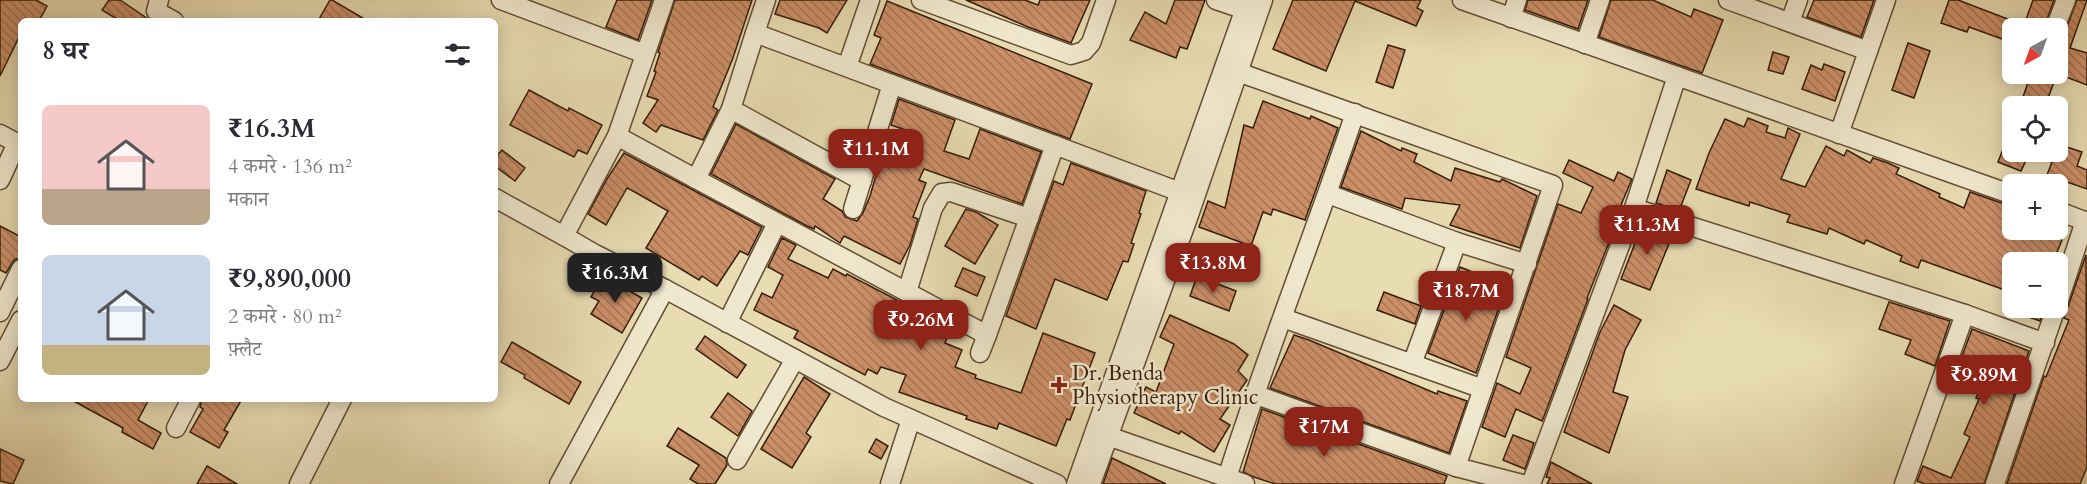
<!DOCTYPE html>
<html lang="hi">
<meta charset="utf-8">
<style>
body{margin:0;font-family:Cardo,"Noto Serif Devanagari",serif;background:#f7f7f7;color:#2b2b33;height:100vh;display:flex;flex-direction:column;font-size:22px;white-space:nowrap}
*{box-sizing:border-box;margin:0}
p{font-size:20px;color:#7c7c81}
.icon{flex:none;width:33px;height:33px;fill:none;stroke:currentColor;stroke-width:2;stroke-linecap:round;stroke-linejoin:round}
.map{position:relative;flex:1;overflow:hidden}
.side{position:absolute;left:18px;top:18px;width:480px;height:384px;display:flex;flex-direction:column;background:#fff;border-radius:9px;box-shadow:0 3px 15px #0003}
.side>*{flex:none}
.needle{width:39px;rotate:221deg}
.tools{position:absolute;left:2002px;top:18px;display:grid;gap:12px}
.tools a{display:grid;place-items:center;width:66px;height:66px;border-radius:9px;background:#fff;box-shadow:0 3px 15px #0003;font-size:30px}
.price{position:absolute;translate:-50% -51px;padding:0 14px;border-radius:12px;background:#8f2418;color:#fff;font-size:20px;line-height:39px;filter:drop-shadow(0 2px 3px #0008)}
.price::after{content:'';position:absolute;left:50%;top:36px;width:18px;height:14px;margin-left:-9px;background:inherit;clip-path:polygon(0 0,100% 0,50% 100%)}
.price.on{background:#222;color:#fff}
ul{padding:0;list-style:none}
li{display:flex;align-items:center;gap:18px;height:150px;padding:0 24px}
li span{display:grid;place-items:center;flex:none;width:168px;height:120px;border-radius:9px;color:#555}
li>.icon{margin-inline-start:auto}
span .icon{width:72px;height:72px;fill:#fffc;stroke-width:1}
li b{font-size:26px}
h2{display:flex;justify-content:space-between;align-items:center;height:72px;padding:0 24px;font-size:26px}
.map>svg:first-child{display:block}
.building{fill:url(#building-back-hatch);stroke:#361d08;stroke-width:1.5}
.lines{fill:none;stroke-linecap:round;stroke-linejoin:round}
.minor-casing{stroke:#624d33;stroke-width:21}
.minor{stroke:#f0e8ce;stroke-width:18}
.poi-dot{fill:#8f2418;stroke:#f0e8ce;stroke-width:2}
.labels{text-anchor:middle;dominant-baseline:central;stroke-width:5;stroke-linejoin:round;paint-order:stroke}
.poi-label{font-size:21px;fill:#361d08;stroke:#f0e8ce;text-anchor:start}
</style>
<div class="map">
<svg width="2087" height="484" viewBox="0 0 2087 484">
<defs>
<pattern id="building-back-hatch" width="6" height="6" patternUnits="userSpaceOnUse" patternTransform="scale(1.5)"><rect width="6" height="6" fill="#cc9069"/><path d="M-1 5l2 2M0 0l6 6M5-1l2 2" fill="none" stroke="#a67554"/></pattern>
</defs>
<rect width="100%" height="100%" fill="#e8dcb3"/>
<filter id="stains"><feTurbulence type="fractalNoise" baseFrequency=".00333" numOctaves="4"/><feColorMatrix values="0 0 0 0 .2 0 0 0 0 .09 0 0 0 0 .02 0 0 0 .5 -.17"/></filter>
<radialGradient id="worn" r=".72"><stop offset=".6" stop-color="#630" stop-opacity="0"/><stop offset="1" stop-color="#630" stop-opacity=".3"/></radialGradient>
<g class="building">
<path d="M0,0h36l11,6 -8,15h-18v12l-21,43z"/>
<path d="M109,0h11l31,21h-31l-18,-11z"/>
<path d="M330,0h2l36,21h-50z"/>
<path d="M617,0h35l-14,40 -32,-13z"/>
<path d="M675,0h77l-19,58 -20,49 5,3 -15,30 -42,-15 -5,7 -13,-9 15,-23 -11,-4 9,-24 -2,-1 6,-18 -2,-1z"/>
<path d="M780,0h67l-20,33 -8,-5 -44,-14z"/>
<path d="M966,0h59l13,5 2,-5h50l-19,43 -43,-16z"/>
<path d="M1175,0h30l-18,49 -7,-2 -4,11 -46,-18 15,-28 21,12z"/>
<path d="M1293,0h128l-4,8 6,3 -7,15 -61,-25 -29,70 -53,-22z"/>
<path d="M1528,0h60l-10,29 -53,-19z"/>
<path d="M1611,0h42l38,17 3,-8 29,11 -21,53 -103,-36z"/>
<path d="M1814,0h60l-13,37 -54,-20z"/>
<path d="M1949,0h9l55,21v22l-44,-16 -2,5 -26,-9z"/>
<path d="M2033,0h21l-10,28h-21z"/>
<path d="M2077,0h10l-17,48 17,5v32l-26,-10 -1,3 -2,-1v-38l7,-7z"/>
<path d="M887,1l205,83 -22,55 -200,-75 11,-26 -7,-3z"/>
<path d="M1908,43l22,8 -16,47 -22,-8z"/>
<path d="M1388,45l17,5 -12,38 -17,-6z"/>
<path d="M1773,52l16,5 -6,17 -15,-4z"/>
<path d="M1824,64l21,8 -10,29 -33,-12 9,-24 11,5z"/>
<path d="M2031,74h26l-12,32 -22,-9z"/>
<path d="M529,90l39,21 1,-3 33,17 -15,29 -9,-4 -4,7 -64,-32z"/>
<path d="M899,99l56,21 -11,31 25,8 11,-30 61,23 -19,52 -98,-35 -5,11 7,3 -13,34 5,2 -8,26 -10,19 -56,-28 -4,7 -25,-17 -1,3 -7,-3 -96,-52 25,-50 99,55 -12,20 19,12 3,6 12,4 6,-8 7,-17 12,-41 27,11 11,-31 -29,-10z"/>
<path d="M1263,101l47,18 1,-3 27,12 -33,92 -32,-11 -2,6 -8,-3 -12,34 -52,-19 9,-26 17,7 19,-83 9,3z"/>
<path d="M1748,118l20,8 -2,6 19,6 3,-10 12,6 -19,45 24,8 21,-41 18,10 3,-6 23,13 3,-5 15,5 11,5 -3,6 44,20 -1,3 25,11 6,-16 43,15v23h25l24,10 -9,22h-40v31l-92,-33 -3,8 -18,-7 2,-5 -36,-16 -2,4 -35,-16 -2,6 -40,-12 3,-7 -40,-13 -1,4 -53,-17 13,-36 16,-34 19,8z"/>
<path d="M2012,126l1,26h45v-8l24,8 -5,14 10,4v19l-40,-14 5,-13 -23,-8 -8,17 -23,-9z"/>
<path d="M1361,131l40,20 1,-3 15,6 -3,8 37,19 4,-13 45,14 2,-3 35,17 -17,52 -70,-23 10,-20 -55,-7 -3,11 -61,-22z"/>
<path d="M502,150l23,18 -10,13 -20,-15v-8z"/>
<path d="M624,153l138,74 -14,28 -8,-4 -23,35 -15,-10 -3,4 -53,-32 22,-37 -35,-20 -6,-3 -21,37 -18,-11 19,-35z"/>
<path d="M1569,160l45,21 4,-9 14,7 -25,59 3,2 -23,58 1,1 -45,120 -1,2 -26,-12 -11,28 -23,-10 15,-44 23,11 11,-26 -25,-11 52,-153 23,9 12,-26 -30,-14z"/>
<path d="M1071,163l75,28 -7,22 2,1 -10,29 3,1 -6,18 -5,-1 -16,39 -52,-21 -19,50 -30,-13 48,-135 9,4z"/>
<path d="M1667,170l24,10 -12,31 -23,-8z"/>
<path d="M966,209l10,3 22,13 -23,39 -30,-18z"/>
<path d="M1643,223l30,11 -23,56 -29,-11z"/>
<path d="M0,226l21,11v21l-7,2 -8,13 -6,-3z"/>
<path d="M782,238l14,7 -8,14 40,19 5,-9 13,7 1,-2 104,54 -6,15 17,7 -7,17 21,8 -1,3 46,15 22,-60 52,20 -25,67 -3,-1 -11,27 -57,-23 -2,6 -31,-10 1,-3 -68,-24 7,-17 -25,-8 -4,7 -9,-5 -3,6 -71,-37 4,-7 -44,-21 8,-17 10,5 11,-23 -15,-8z"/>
<path d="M2086,255l1,212 -7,17h-73l37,-108 2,1 23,-57 -5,-2z"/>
<path d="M1460,267l25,10 -4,10 22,9 -27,77 -48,-20z"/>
<path d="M963,268l22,9 -8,19 -22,-10z"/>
<path d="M603,276l39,22 -20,35 -31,-19 8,-13 -8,-4z"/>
<path d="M1197,276l39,15 -7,20 -39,-15z"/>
<path d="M1384,292l37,14 -6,18 -38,-14z"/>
<path d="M1889,302l61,19 -15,45 -30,-12 6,-14 -32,-11z"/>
<path d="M1614,305l27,15 -16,30 -12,42 15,5 -19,56 -45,-21 36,-100z"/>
<path d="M2007,308h37l-4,13 -34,-12z"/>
<path d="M1170,315l64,29 14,11 -10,16 9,9 -27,39 10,6 -16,27 -33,-21 -2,3 -45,-21 12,-26 10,5 18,-48 -14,-7z"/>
<path d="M1972,329l57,22 -45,133h-59l-8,-3 6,-15 28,12 19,-41 -6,-3 15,-35 -3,-1 8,-19 -27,-9z"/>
<path d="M1294,335l15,5 128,54 1,-3 29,10 -18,52 -179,-65z"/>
<path d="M705,336l41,29 -9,13 -41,-29z"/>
<path d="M512,342l69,40 -12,22 -45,-26 1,-3 -24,-13z"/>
<path d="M804,377l26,17 -24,39 5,4 -19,31 -31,-19z"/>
<path d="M728,393l24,18 -14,25 -27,-19z"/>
<path d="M70,399h79l-11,21 23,13 -8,16 -31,-17 1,-4z"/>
<path d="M202,399h40l-18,31 4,2 -9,16 -29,-16 13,-23 -3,-2z"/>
<path d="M1262,409l185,67 -3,8h-169l-21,-7 -11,-5z"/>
<path d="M678,428l48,30 1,7 -12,19h-17l-8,-5 9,-14 -32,-19z"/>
<path d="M1513,435l21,8 -9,26 -22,-9z"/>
<path d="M876,439l12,7 -7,13 -12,-7z"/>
<path d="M0,449l24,11 -11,24 -13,-3z"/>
<path d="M1112,458l54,26h-63z"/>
<path d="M1551,462l41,22h-45l3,-6 -4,-1z"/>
<path d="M207,466l30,18h-40z"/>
</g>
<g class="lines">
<defs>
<g id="minor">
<path d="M159,0l-3,11 18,10"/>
<path d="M501,0l144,54"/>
<path d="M664,0l-47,136 -53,100 31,18 70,35 219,118 173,77"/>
<path d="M921,0l150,55 13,-4 7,-8 15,-43"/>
<path d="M1216,0l38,13"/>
<path d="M1462,0l551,195"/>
<path d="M1728,0l140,51"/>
<path d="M1511,18l6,-18"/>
<path d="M1790,22l8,-22"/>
<path d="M2055,28l11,-28"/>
<path d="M755,33l11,-33"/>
<path d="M1585,44l15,-44"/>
<path d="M847,67l23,-67"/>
<path d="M1238,72l315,113 -97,282"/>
<path d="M731,109l131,72"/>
<path d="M0,134l17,9 -17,37"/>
<path d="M1839,134l47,-134"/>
<path d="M617,136l79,43 35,-70 24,-76 425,159"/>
<path d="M696,179l291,156 68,-190"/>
<path d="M1328,194l129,48"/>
<path d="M495,198l69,38"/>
<path d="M1634,208l331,106 80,29"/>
<path d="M853,209l39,-125"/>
<path d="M2058,211l29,11"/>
<path d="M907,292l26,-84 9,-15 9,-1 78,26"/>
<path d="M2058,303l27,-82"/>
<path d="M0,312l21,-43"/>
<path d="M1283,318l200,71"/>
<path d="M727,323l50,-100"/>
<path d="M980,353l7,-18"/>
<path d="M0,361l21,-41"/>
<path d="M1412,364l45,-122 70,22"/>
<path d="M1254,394l202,73 66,17"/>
<path d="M176,428l15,-29"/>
<path d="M1108,436l137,48"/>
<path d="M737,460l58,-101"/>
<path d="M1227,478c39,-123 87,-243 128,-365"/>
<path d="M299,484l43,-85"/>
<path d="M559,484l106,-195"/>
<path d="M890,484l21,-65"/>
<path d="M1076,484l172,-484"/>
<path d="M1091,484l97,-266 75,-218"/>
<path d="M1531,484l103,-276 43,-132"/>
<path d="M1904,484l61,-170"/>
<path d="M1995,484l61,-176"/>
</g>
</defs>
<use href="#minor" class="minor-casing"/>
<use href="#minor" class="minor"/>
</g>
<path class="poi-dot" d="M1056 376h6v6h6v6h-6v6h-6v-6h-6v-6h6z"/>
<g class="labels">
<g class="poi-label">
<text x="1072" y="373">Dr. Benda<tspan x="1072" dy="24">Physiotherapy Clinic</tspan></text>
</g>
</g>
<rect width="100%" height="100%" filter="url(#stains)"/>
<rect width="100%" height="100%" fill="url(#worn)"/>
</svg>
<div class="tools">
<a><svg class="needle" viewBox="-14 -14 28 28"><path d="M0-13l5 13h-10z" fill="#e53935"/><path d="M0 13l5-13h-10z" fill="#7c7c81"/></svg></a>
<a><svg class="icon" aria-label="locate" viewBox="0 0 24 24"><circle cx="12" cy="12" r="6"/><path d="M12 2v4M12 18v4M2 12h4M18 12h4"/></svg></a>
<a>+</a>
<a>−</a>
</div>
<b class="price" style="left:876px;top:180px">₹11.1M</b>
<b class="price" style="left:1647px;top:256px">₹11.3M</b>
<b class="price" style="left:1213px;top:294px">₹13.8M</b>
<b class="price on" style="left:615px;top:304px">₹16.3M</b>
<b class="price" style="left:1466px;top:322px">₹18.7M</b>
<b class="price" style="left:921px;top:351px">₹9.26M</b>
<b class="price" style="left:1984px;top:406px">₹9.89M</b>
<b class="price" style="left:1324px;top:458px">₹17M</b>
<section class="side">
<h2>8 घर<svg class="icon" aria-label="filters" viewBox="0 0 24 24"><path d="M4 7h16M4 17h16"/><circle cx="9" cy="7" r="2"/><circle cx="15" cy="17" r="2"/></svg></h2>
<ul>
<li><span style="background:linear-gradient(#f6c9c9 70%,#b9a48a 0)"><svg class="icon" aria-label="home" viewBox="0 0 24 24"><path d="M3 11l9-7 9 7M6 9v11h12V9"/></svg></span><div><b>₹16.3M</b><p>4 कमरे · 136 m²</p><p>मकान</p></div></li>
<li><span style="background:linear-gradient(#c9d6e8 75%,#c2b280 0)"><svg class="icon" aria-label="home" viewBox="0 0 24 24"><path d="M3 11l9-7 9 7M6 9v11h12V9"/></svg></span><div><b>₹9,890,000</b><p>2 कमरे · 80 m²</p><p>फ़्लैट</p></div></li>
</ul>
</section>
</div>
